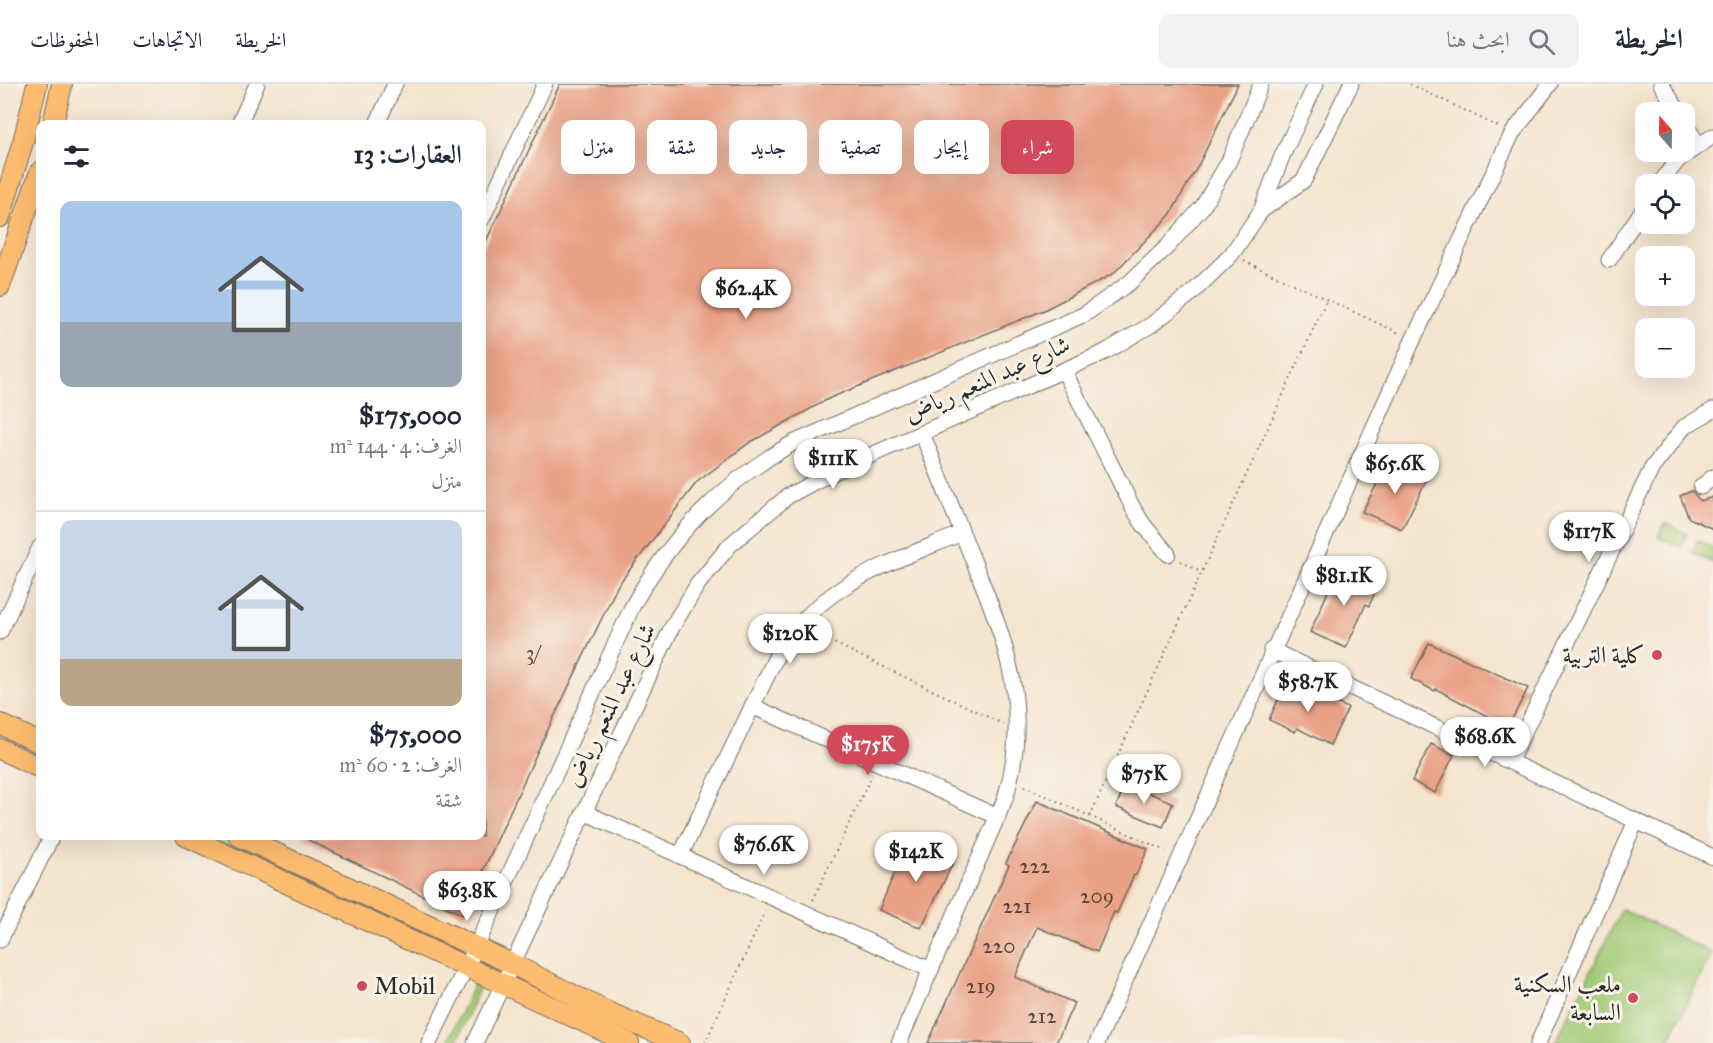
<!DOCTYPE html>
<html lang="ar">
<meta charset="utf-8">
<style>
body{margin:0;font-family:"IM FELL Great Primer",Amiri,serif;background:#f2f2f3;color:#1f2937;direction:rtl;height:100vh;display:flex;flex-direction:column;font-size:22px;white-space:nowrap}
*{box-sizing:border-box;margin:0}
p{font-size:20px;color:#747a83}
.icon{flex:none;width:33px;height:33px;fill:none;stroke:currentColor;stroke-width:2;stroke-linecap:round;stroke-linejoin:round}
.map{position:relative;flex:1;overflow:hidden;direction:ltr}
.sheet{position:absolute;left:36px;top:36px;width:450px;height:720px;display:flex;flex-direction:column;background:#fff;border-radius:12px;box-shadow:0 6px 24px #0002;direction:rtl}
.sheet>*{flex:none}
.banner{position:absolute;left:504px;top:36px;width:570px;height:54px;direction:rtl;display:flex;gap:12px}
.needle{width:39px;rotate:340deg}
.buttons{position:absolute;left:1635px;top:18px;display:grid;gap:12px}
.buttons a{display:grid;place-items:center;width:60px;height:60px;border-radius:12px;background:#fff;box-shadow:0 6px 24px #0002;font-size:30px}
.price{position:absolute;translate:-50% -51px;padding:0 14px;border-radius:21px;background:#fff;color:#222;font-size:20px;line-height:39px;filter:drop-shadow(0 2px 3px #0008)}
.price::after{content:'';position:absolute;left:50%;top:36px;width:18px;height:14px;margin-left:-9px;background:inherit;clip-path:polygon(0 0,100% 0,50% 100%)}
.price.on{background:#d1495b;color:#fff}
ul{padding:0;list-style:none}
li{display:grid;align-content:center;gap:12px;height:318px;padding:0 24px}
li+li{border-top:2px solid #e0e1e3}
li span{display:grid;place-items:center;height:186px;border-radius:12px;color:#555}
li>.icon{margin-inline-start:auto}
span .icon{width:108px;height:108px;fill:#fffc;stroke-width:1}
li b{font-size:26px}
h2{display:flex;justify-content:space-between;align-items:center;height:72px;padding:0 24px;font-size:26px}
.pill{padding:0 21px;border-radius:12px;background:#fff;box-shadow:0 6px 24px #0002;font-size:21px;line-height:54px}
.pill.on{background:#d1495b;color:#fff}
header{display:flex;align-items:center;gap:36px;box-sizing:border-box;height:84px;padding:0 30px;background:#fff;border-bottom:2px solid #e0e1e3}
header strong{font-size:28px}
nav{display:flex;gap:33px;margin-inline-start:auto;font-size:21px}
.search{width:420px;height:54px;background:#f2f2f3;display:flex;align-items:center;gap:15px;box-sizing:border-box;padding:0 21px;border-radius:12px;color:#747a83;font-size:22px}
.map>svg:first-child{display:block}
.green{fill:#a2cb77;stroke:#667b51;stroke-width:1.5}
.building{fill:#e9a286}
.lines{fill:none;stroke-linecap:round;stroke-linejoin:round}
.minor-casing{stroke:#726c64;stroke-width:17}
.major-casing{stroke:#726c64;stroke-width:22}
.path{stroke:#726c64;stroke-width:2;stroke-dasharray:1.5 4.5;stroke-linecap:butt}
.minor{stroke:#fff;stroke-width:15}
.major{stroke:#fdbc70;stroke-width:20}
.poi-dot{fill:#d1495b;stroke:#f7f3e8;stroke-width:2}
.labels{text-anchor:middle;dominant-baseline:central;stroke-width:6;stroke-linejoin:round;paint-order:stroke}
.number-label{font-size:21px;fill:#5a4942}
.street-label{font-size:24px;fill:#2b2b2b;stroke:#f7f3e8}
.poi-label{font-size:24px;fill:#2b2b2b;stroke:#f7f3e8;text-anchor:end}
</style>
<header>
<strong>الخريطة</strong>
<div class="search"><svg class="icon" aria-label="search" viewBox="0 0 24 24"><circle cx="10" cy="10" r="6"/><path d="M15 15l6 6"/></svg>ابحث هنا</div>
<nav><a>الخريطة</a><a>الاتجاهات</a><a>المحفوظات</a></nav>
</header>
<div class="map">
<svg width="1713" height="959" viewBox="0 0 1713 959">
<rect width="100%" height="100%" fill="#f7f3e8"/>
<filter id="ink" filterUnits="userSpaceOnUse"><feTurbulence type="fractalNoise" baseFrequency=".0167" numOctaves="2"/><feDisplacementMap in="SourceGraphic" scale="12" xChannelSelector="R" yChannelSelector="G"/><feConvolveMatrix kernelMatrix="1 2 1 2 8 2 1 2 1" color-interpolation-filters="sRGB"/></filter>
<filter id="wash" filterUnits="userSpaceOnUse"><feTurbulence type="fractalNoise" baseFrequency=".008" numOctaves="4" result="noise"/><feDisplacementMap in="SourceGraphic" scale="24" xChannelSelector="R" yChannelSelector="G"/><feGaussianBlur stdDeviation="1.35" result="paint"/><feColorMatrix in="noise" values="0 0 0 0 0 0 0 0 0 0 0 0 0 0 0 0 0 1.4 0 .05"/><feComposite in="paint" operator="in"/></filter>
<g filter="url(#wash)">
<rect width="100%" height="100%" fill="#f5e4ce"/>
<g class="green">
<path d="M1665,439l22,11 -6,13 -23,-10z"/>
<path d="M1698,456l15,8v15l-21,-11z"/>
<path d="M213,752h9l223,102 -2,5 -231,-104z"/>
<path d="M1622,825l90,44 -45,90h-112z"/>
<path d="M477,894l5,3 -26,62h-9z"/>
</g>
<g id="blocks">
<g class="building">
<path d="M560,0h678l-39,80 -29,51 -57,59 -69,36 -214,88 -81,45 -52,39 -79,103 -79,163 -76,167 -163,-79h182v-586z"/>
<path d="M1391,374l36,21 -25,50 -40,-17z"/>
<path d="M1692,407l8,10 13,-4v32l-24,-11 -9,-22z"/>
<path d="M1339,483l40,16 -10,23 -3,-2 -20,44 -36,-16z"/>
<path d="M1429,559l99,45 -20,39 -72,-38 -1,2 -24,-12z"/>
<path d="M1287,596l61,28 -18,37 -33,-17 -2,4 -26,-12z"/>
<path d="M1431,660l23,11 -19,38 -23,-12z"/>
<path d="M1126,699l47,20 -10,24 -47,-20z"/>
<path d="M1037,717l111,48 -12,26h-2l-17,38 -3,-1 -17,40 -60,-25 -22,50 59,26 -18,40h-128l81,-178 -3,-2z"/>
<path d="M910,752l45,23 -34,69 -42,-18z"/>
</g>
</g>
</g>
<g filter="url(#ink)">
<use href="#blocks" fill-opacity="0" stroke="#726c64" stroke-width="1.5"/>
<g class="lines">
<defs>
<g id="minor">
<path d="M1661,0l18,28"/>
<path d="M1684,38l14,22"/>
<path d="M239,40l18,-40"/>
<path d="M377,40l18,-40"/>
<path d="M1659,100l20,-25 34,-23"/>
<path d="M1261,127l43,-31 47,-96"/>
<path d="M482,135l63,-135"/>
<path d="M1609,176l37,-55"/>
<path d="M1064,287l69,137 10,16 25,30"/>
<path d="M1701,403l12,-10"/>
<path d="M0,548l40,-85"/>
<path d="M1271,566l442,207"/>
<path d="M752,622l246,111"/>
<path d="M1510,677l142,-293 32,-41 29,-17"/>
<path d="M584,728l347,158"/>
<path d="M680,772l98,-203c44,-71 111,-89 184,-120"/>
<path d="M0,856l52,-104"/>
<path d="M429,959l47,-96 156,-340c39,-71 90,-124 161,-164l292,-129 44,-31 39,-37 35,-40 26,-45 32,-77"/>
<path d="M475,959l197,-416 26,-43 32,-39 58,-49 45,-24 272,-120 46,-27 42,-33 38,-37 30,-44 22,-57 33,-70"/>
<path d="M899,959l106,-244c27,-90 2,-155 -32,-239 -17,-42 -34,-85 -51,-127"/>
<path d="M1097,959l316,-703 99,-206 38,-50"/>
<path d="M1538,959l98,-222"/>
</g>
<g id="major">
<path d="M53,40l9,-40"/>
<path d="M0,133l23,-75 14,-58"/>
<path d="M0,202l40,-114"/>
<path d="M0,640l40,19"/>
<path d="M0,665l40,19"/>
<path d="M186,752l443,207"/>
<path d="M239,752l273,128 89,45 79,34"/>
</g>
</defs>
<use href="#minor" class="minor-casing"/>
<use href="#major" class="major-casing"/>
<g class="path">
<path d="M1410,0l89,43"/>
<path d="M1244,177l155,72"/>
<path d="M1181,477l21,12"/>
<path d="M813,549l190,91"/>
<path d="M1024,702l142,65"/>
<path d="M1090,732l237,-517"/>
<path d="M813,816l59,-125"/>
<path d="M705,959l60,-131"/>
</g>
<use href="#minor" class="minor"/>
<use href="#major" class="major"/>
</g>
</g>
<g class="poi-dot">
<circle cx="1657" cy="571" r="6"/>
<circle cx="362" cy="902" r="6"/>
<circle cx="1633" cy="914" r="6"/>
</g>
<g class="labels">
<g class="number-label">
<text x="533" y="569">3/</text>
<text x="1035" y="782">222</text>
<text x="1097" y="812">209</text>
<text x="1017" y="822">221</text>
<text x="999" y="862">220</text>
<text x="981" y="902">219</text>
<text x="1042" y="932">212</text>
</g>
<g class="street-label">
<text transform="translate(987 295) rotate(-24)">شارع عبد المنعم رياض</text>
<text transform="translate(610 621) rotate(-64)">شارع عبد المنعم رياض</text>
</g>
<g class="poi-label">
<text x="1645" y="571">كلية التربية</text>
<text x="1621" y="900">ملعب السكنية<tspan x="1621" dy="28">السابعة</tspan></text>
<text x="374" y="902" text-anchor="start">Mobil</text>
</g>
</g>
</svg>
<div class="buttons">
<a><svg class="needle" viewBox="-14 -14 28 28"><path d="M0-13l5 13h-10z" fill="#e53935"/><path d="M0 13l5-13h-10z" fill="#747a83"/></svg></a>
<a><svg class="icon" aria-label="locate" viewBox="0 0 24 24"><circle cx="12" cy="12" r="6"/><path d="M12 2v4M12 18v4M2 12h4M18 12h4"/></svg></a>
<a>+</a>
<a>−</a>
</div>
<b class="price" style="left:746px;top:236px">$62.4K</b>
<b class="price" style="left:833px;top:406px">$111K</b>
<b class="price" style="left:1395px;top:411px">$65.6K</b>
<b class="price" style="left:1589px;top:479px">$117K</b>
<b class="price" style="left:1344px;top:523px">$81.1K</b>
<b class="price" style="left:790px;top:581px">$120K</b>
<b class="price" style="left:1308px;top:629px">$58.7K</b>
<b class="price" style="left:1485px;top:684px">$68.6K</b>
<b class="price on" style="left:868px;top:692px">$175K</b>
<b class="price" style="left:1144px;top:721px">$75K</b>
<b class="price" style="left:764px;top:792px">$76.6K</b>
<b class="price" style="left:916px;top:799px">$142K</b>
<b class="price" style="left:467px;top:838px">$63.8K</b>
<div class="banner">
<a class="pill on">شراء</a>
<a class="pill">إيجار</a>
<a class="pill">تصفية</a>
<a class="pill">جديد</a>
<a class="pill">شقة</a>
<a class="pill">منزل</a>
</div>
<section class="sheet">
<h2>العقارات: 13<svg class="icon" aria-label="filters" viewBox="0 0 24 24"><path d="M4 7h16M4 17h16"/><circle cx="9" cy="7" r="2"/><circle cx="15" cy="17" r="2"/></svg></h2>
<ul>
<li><span style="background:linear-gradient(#a9c7e8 65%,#9aa5b1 0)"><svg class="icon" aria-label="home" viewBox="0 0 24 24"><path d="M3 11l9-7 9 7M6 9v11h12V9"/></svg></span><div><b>$175,000</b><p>الغرف: 4 · 144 m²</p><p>منزل</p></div></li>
<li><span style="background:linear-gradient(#c9d6e8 75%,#b9a48a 0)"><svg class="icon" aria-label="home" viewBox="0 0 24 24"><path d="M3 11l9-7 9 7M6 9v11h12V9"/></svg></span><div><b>$75,000</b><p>الغرف: 2 · 60 m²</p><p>شقة</p></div></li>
</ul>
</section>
</div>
